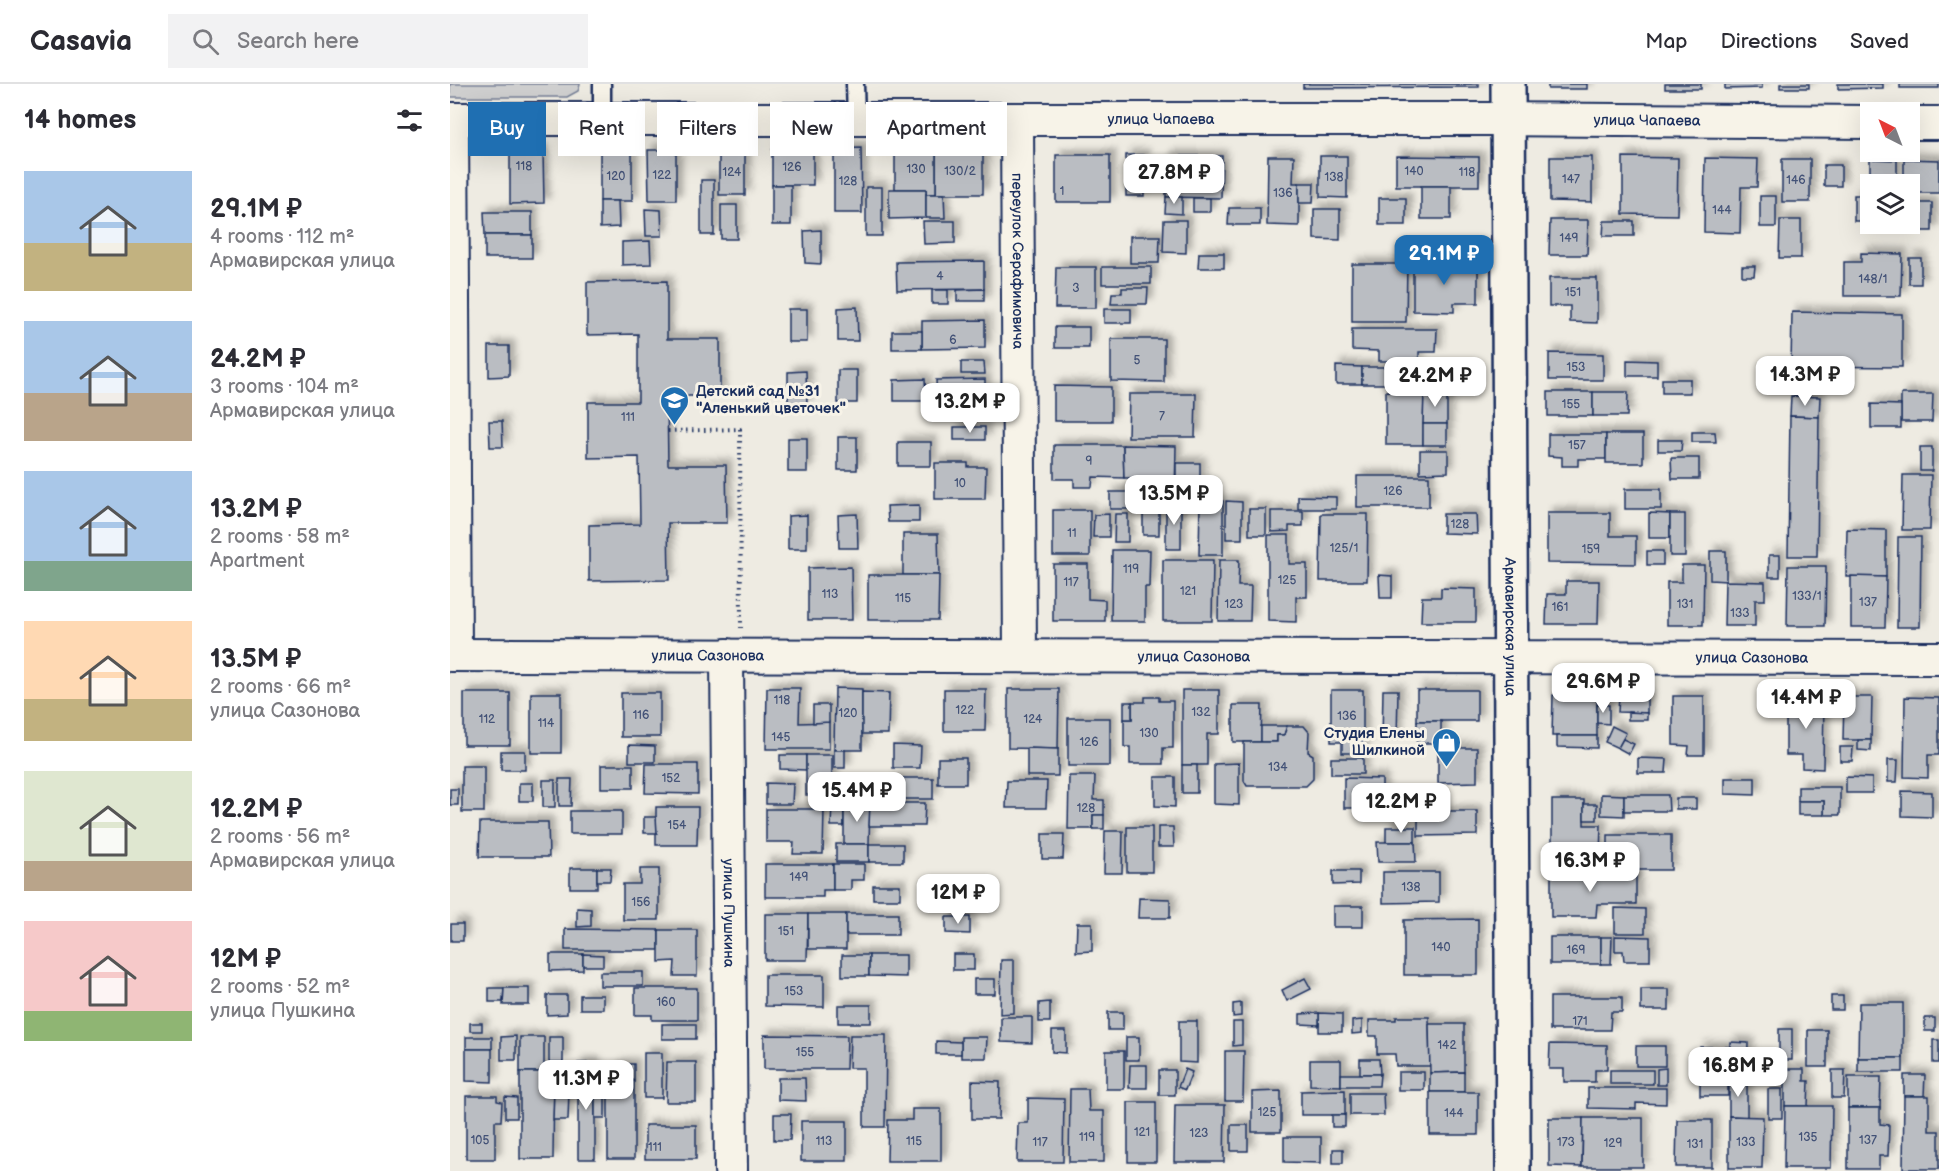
<!DOCTYPE html>
<meta charset="utf-8">
<style>
body{margin:0;font-family:"Balsamiq Sans",sans-serif;background:#f2f2f3;color:#2b2b33;height:100vh;display:flex;flex-direction:column;font-size:22px;white-space:nowrap}
*{box-sizing:border-box;margin:0}
p{font-size:20px;color:#7c7c81}
.icon{flex:none;width:33px;height:33px;fill:none;stroke:currentColor;stroke-width:2;stroke-linecap:round;stroke-linejoin:round}
.map{position:relative;flex:1;overflow:hidden}
.side{display:flex;flex-direction:column;background:#fff;width:450px}
.side>*{flex:none}
.hud{position:absolute;left:18px;top:18px;width:570px;height:54px;display:flex;gap:12px}
.needle{width:39px;rotate:318deg}
.fabs{position:absolute;left:1410px;top:18px;display:grid;gap:12px}
.fabs a{display:grid;place-items:center;width:60px;height:60px;border-radius:0px;background:#fff;box-shadow:0 6px 24px #0002;font-size:30px}
.price{position:absolute;translate:-50% -51px;padding:0 14px;border-radius:12px;background:#fff;color:#222;font-size:20px;line-height:39px;filter:drop-shadow(0 2px 3px #0008)}
.price::after{content:'';position:absolute;left:50%;top:36px;width:18px;height:14px;margin-left:-9px;background:inherit;clip-path:polygon(0 0,100% 0,50% 100%)}
.price.on{background:#1f6fb2;color:#fff}
ul{padding:0;list-style:none}
li{display:flex;align-items:center;gap:18px;height:150px;padding:0 24px}
li span{display:grid;place-items:center;flex:none;width:168px;height:120px;border-radius:0px;color:#555}
li>.icon{margin-inline-start:auto}
span .icon{width:72px;height:72px;fill:#fffc;stroke-width:1}
li b{font-size:26px}
h2{display:flex;justify-content:space-between;align-items:center;height:72px;padding:0 24px;font-size:26px}
.pill{padding:0 21px;border-radius:0px;background:#fff;box-shadow:0 6px 24px #0002;font-size:21px;line-height:54px}
.pill.on{background:#1f6fb2;color:#fff}
header{display:flex;align-items:center;gap:36px;box-sizing:border-box;height:84px;padding:0 30px;background:#fff;border-bottom:2px solid #e1e1e2}
header strong{font-size:28px}
nav{display:flex;gap:33px;margin-inline-start:auto;font-size:21px}
.search{width:420px;height:54px;background:#f2f2f3;display:flex;align-items:center;gap:15px;box-sizing:border-box;padding:0 21px;border-radius:0px;color:#7c7c81;font-size:22px}
main{display:flex;flex:1;min-height:0}
.map>svg:first-child{display:block}
.green{fill:#cfcfcf;stroke:#757f96;stroke-width:1.5}
.building{fill:#babdc2;stroke:#1b2f5e;stroke-width:1.5;filter:url(#shadow)}
.lines{fill:none;stroke-linecap:round;stroke-linejoin:round}
.service-casing{stroke:#1b2f5e;stroke-width:21}
.minor-casing{stroke:#1b2f5e;stroke-width:36}
.tertiary-casing{stroke:#1b2f5e;stroke-width:38}
.path{stroke:#1b2f5e;stroke-width:4;stroke-dasharray:1.5 4.5;stroke-linecap:butt}
.service{stroke:#f7f3e8;stroke-width:16}
.minor{stroke:#f7f3e8;stroke-width:32}
.tertiary{stroke:#f7f3e8;stroke-width:33}
.labels{text-anchor:middle;dominant-baseline:central;stroke-width:6;stroke-linejoin:round;paint-order:stroke}
.number-label{font-size:12px;fill:#435277}
.street-label{font-size:15px;fill:#1b2f5e;stroke:#f7f3e8}
.poi-label{font-size:15px;font-weight:bold;fill:#1b2f5e;stroke:#f7f3e8;text-anchor:start}
</style>
<header>
<strong>Casavia</strong>
<div class="search"><svg class="icon" aria-label="search" viewBox="0 0 24 24"><circle cx="10" cy="10" r="6"/><path d="M15 15l6 6"/></svg>Search here</div>
<nav><a>Map</a><a>Directions</a><a>Saved</a></nav>
</header>
<main>
<section class="side">
<h2>14 homes<svg class="icon" aria-label="filters" viewBox="0 0 24 24"><path d="M4 7h16M4 17h16"/><circle cx="9" cy="7" r="2"/><circle cx="15" cy="17" r="2"/></svg></h2>
<ul>
<li><span style="background:linear-gradient(#a9c7e8 60%,#c2b280 0)"><svg class="icon" aria-label="home" viewBox="0 0 24 24"><path d="M3 11l9-7 9 7M6 9v11h12V9"/></svg></span><div><b>29.1M ₽</b><p>4 rooms · 112 m²</p><p>Армавирская улица</p></div></li>
<li><span style="background:linear-gradient(#a9c7e8 60%,#b9a48a 0)"><svg class="icon" aria-label="home" viewBox="0 0 24 24"><path d="M3 11l9-7 9 7M6 9v11h12V9"/></svg></span><div><b>24.2M ₽</b><p>3 rooms · 104 m²</p><p>Армавирская улица</p></div></li>
<li><span style="background:linear-gradient(#a9c7e8 75%,#7fa58c 0)"><svg class="icon" aria-label="home" viewBox="0 0 24 24"><path d="M3 11l9-7 9 7M6 9v11h12V9"/></svg></span><div><b>13.2M ₽</b><p>2 rooms · 58 m²</p><p>Apartment</p></div></li>
<li><span style="background:linear-gradient(#ffd9b3 65%,#c2b280 0)"><svg class="icon" aria-label="home" viewBox="0 0 24 24"><path d="M3 11l9-7 9 7M6 9v11h12V9"/></svg></span><div><b>13.5M ₽</b><p>2 rooms · 66 m²</p><p>улица Сазонова</p></div></li>
<li><span style="background:linear-gradient(#dfe7d0 75%,#b9a48a 0)"><svg class="icon" aria-label="home" viewBox="0 0 24 24"><path d="M3 11l9-7 9 7M6 9v11h12V9"/></svg></span><div><b>12.2M ₽</b><p>2 rooms · 56 m²</p><p>Армавирская улица</p></div></li>
<li><span style="background:linear-gradient(#f6c9c9 75%,#8fb573 0)"><svg class="icon" aria-label="home" viewBox="0 0 24 24"><path d="M3 11l9-7 9 7M6 9v11h12V9"/></svg></span><div><b>12M ₽</b><p>2 rooms · 52 m²</p><p>улица Пушкина</p></div></li>
</ul>
</section>
<div class="map">
<svg width="1489" height="1087" viewBox="0 0 1489 1087">
<defs>
<filter id="shadow"><feDropShadow dx="5.5" dy="-5.5" stdDeviation="3" flood-color="#0004"/></filter>
</defs>
<rect width="100%" height="100%" fill="#eeebe2"/>
<filter id="ink" filterUnits="userSpaceOnUse"><feTurbulence type="fractalNoise" baseFrequency=".0167" numOctaves="2"/><feDisplacementMap in="SourceGraphic" scale="12" xChannelSelector="R" yChannelSelector="G"/><feConvolveMatrix kernelMatrix="1 2 1 2 8 2 1 2 1" color-interpolation-filters="sRGB"/></filter>
<g filter="url(#ink)">
<path class="green" d="M0,0h130v1l-2,6 -11,6h-117z"/>
<g class="building">
<path d="M853,0h176v3l-176,1z"/>
<rect x="1098" y="0" width="39" height="5"/>
<rect x="1215" y="0" width="36" height="5"/>
<path d="M1275,0h37v4l-37,1z"/>
<rect x="1330" y="0" width="29" height="4"/>
<path d="M1388,0h45v4l-45,1z"/>
<rect x="1450" y="0" width="39" height="4"/>
<path d="M533,63v47h-47v-46z"/>
<path d="M411,64l1,65h-28v-64z"/>
<path d="M445,64h41v46h-10v-5h-31z"/>
<path d="M295,65v46h-26v-45z"/>
<path d="M363,65v36h-41v-35z"/>
<path d="M198,66h28v50h-27z"/>
<path d="M93,67l1,52 -34,1v-52z"/>
<rect x="150" y="67" width="32" height="50"/>
<rect x="606" y="71" width="54" height="47"/>
<rect x="676" y="71" width="18" height="41"/>
<path d="M716,72h56l-1,42 -55,-1z"/>
<path d="M818,72h26l-1,27h6v43l-32,-1z"/>
<path d="M870,72h27v42l-27,-1z"/>
<path d="M946,72l83,1v29h-83z"/>
<path d="M1100,73h42v45l-42,-1z"/>
<path d="M1173,73l55,1 -1,57 -54,-1z"/>
<path d="M1255,74l53,1 -1,28h-16l-1,46 -36,-1z"/>
<rect x="1332" y="75" width="28" height="43"/>
<path d="M1420,75l27,1v24h-27v19z"/>
<path d="M1454,75l35,1v33h-29v-9h-6z"/>
<rect x="1374" y="81" width="17" height="21"/>
<rect x="251" y="96" width="13" height="55"/>
<path d="M849,99h15l-1,20h-14z"/>
<rect x="322" y="101" width="19" height="40"/>
<rect x="971" y="102" width="30" height="33"/>
<rect x="416" y="103" width="16" height="49"/>
<path d="M439,105h37v29l-37,1z"/>
<path d="M476,110h18l1,24h-19z"/>
<path d="M1404,111h13l-1,26h-12z"/>
<rect x="1310" y="112" width="16" height="31"/>
<path d="M716,113h16v17l-17,-1z"/>
<rect x="743" y="114" width="17" height="14"/>
<rect x="929" y="114" width="27" height="27"/>
<path d="M150,117h18l1,26 -19,1z"/>
<path d="M1462,119h20v28h-21z"/>
<rect x="271" y="121" width="16" height="34"/>
<path d="M779,124h31v17h-32z"/>
<path d="M195,125l16,1 1,26h-16z"/>
<path d="M864,125h26v31l-26,-1z"/>
<path d="M34,128h48v23h-47z"/>
<path d="M714,136h22v33l-23,-1z"/>
<path d="M1100,136h38l-1,35h-38z"/>
<path d="M1330,136h21v38h-22z"/>
<path d="M473,137h32v22l-31,1z"/>
<path d="M1154,137h30v15h-31z"/>
<path d="M371,146v34l-16,-1 -1,-32z"/>
<rect x="35" y="151" width="47" height="23"/>
<path d="M680,152h30l-1,27h-29z"/>
<path d="M200,157l1,23 -29,1v-23z"/>
<path d="M749,169h25v15h-26z"/>
<path d="M1411,169l41,1 -1,42h-57v-34h17z"/>
<rect x="1459" y="174" width="12" height="26"/>
<path d="M534,177v28l-87,1 -1,-28z"/>
<path d="M902,180h55l-1,58h-54z"/>
<path d="M963,180h65v39h-24v9l-41,-1z"/>
<path d="M1292,182h13l-1,10h-12z"/>
<path d="M606,183h40v41h-41z"/>
<rect x="652" y="183" width="49" height="17"/>
<path d="M1099,194h48v45l-27,-1v-16h-21z"/>
<path d="M217,197v58h53v57h-53l1,69h58l1,58h-59l1,57 -80,1v-56l51,-1 -1,-67 -51,1v-56h50v-68l-51,1v-53z"/>
<path d="M672,204h26l-1,16h-36l1,-11h10z"/>
<path d="M534,205v12h-27v-11z"/>
<rect x="482" y="206" width="16" height="14"/>
<path d="M407,223l1,34h-20v-33z"/>
<rect x="338" y="225" width="19" height="33"/>
<rect x="654" y="225" width="27" height="14"/>
<path d="M1342,228l110,2v53l-111,-1z"/>
<path d="M535,236v28l-63,1v-28z"/>
<rect x="605" y="243" width="34" height="21"/>
<path d="M902,245h85l-1,23h-17v9h-40v-10l-27,-1z"/>
<rect x="442" y="247" width="30" height="18"/>
<path d="M661,255h53v43l-53,-1z"/>
<path d="M39,262h20v30l-20,1z"/>
<path d="M1099,269l54,1v26h-54z"/>
<path d="M1177,276l30,1v15h-30z"/>
<path d="M511,278h23l1,12h-24z"/>
<path d="M886,282l26,1v17h-26z"/>
<rect x="912" y="283" width="36" height="17"/>
<path d="M948,283h23v18l-23,-1z"/>
<rect x="388" y="286" width="19" height="33"/>
<path d="M356,287l1,33 -19,1v-33z"/>
<path d="M475,295l1,22h-32v-21z"/>
<path d="M535,295v23l-48,1 -1,-23z"/>
<rect x="1212" y="295" width="28" height="14"/>
<path d="M604,302l57,1v34h-57z"/>
<path d="M936,307l38,1 -1,53h-37z"/>
<path d="M974,308h23v32h-24z"/>
<rect x="1098" y="308" width="45" height="24"/>
<path d="M1143,308h35l-1,24h-34z"/>
<path d="M679,310h67l-1,43h-67z"/>
<path d="M1451,310h32l-1,28h-31z"/>
<path d="M1341,312l29,1 -1,20 -29,-1z"/>
<path d="M1421,320l30,1v23h-30z"/>
<path d="M1340,332l29,1 -2,139h-29z"/>
<path d="M39,337h13l1,26h-13z"/>
<rect x="973" y="340" width="24" height="21"/>
<rect x="504" y="343" width="31" height="13"/>
<path d="M1242,348h23l1,10h-24z"/>
<path d="M1098,350h58v25h-28v7h-16v-9l-14,-1z"/>
<rect x="1156" y="350" width="37" height="29"/>
<rect x="388" y="353" width="19" height="33"/>
<rect x="338" y="354" width="19" height="34"/>
<path d="M1208,356h24l-1,11h-23z"/>
<rect x="448" y="358" width="33" height="24"/>
<path d="M604,361h69l1,33 -31,-1 -1,10h-18v-8h-20z"/>
<path d="M673,361l53,1 -1,49h-36l1,-17h-16z"/>
<rect x="1470" y="363" width="12" height="24"/>
<path d="M970,366h28v22l-28,1z"/>
<path d="M1221,374h28v21h-27z"/>
<path d="M485,379h33v4h18l-1,32h-50z"/>
<path d="M726,379h24v19l-24,-1z"/>
<path d="M1453,391h28l-1,55h-28z"/>
<rect x="907" y="392" width="72" height="31"/>
<rect x="1175" y="405" width="36" height="20"/>
<path d="M660,408h26l-1,17h-25z"/>
<path d="M848,412l38,1v12h-38z"/>
<path d="M750,417h23v54h-24z"/>
<path d="M776,417l16,1v37h-16z"/>
<rect x="716" y="418" width="15" height="47"/>
<path d="M469,421v17h-31l-1,-16z"/>
<rect x="693" y="425" width="16" height="26"/>
<rect x="799" y="425" width="17" height="26"/>
<rect x="603" y="426" width="37" height="46"/>
<path d="M821,427h32v15h-14v5l-18,1z"/>
<path d="M1097,429h63v23h26v28l-89,-1z"/>
<path d="M1199,429l21,1v24h-21z"/>
<path d="M407,430l1,34h-19l-1,-33z"/>
<path d="M659,430v23h-16l1,-22z"/>
<path d="M665,430h13v28h-14z"/>
<path d="M871,430h47l-1,67h-47z"/>
<path d="M993,430h33l1,20 -34,-1z"/>
<rect x="1220" y="430" width="15" height="42"/>
<path d="M357,431v34h-19v-33z"/>
<path d="M1397,445l39,1v47h-40z"/>
<path d="M453,450h35l1,41h-36z"/>
<path d="M818,451h21v29h18v33h-11v25l-28,-1z"/>
<path d="M1448,453h23l-1,90h-23z"/>
<path d="M662,466h38l-1,37h-4v34h-34z"/>
<rect x="1197" y="467" width="16" height="14"/>
<path d="M1260,467h16v30l-16,-1z"/>
<rect x="1319" y="471" width="11" height="22"/>
<path d="M713,476h50l-1,61h-49z"/>
<path d="M769,476h20l-1,26h13l-1,35h-32z"/>
<path d="M603,480h35v35l17,1v21h-52z"/>
<path d="M1232,481h22l-1,60h-36v-43h15z"/>
<path d="M1338,482h38l-1,60h-38z"/>
<path d="M401,483l1,53h-44v-52z"/>
<path d="M418,491h71l-1,45h-70z"/>
<path d="M929,491l13,1v22h-12z"/>
<path d="M1401,492l35,1 -1,50h-34z"/>
<path d="M1116,497h33l-1,43h-52l1,-30h19z"/>
<path d="M1275,497l40,1v18h-10v26h-31z"/>
<path d="M991,504l35,1v33h-55l1,-25h19z"/>
<path d="M317,604h33l-1,35 30,-1v27h-63z"/>
<path d="M385,604l27,1v61h-28z"/>
<path d="M494,605h42l-1,42h-41z"/>
<path d="M558,605h51l-1,60 -50,-1z"/>
<path d="M732,606h37v44h-12v31h-25z"/>
<path d="M881,606h32v63h-21v-11h-11z"/>
<path d="M933,606h15l-1,50h-15z"/>
<rect x="967" y="606" width="60" height="31"/>
<path d="M412,608l27,1 -1,41h-26z"/>
<rect x="14" y="609" width="46" height="52"/>
<rect x="81" y="609" width="30" height="60"/>
<rect x="171" y="609" width="39" height="44"/>
<path d="M1103,611h44v41h-45z"/>
<path d="M1169,611h28v18l-29,-1z"/>
<path d="M1223,612h31v59h-16l1,-9 -16,-1z"/>
<path d="M695,613h14v4h14v47h-10v16h-33v-17h-6v-28h8v-17h13z"/>
<path d="M1336,613h38l-1,72 -21,-1v-13h-16z"/>
<path d="M1394,613h28l-1,43h-28z"/>
<path d="M1455,613l34,1v57h-11v23l-24,-1z"/>
<rect x="674" y="618" width="8" height="17"/>
<path d="M363,621h16v17l-16,1z"/>
<path d="M783,621h29l-1,37h-28z"/>
<path d="M1147,621h12v19l-12,-1z"/>
<path d="M1178,628l19,1v7h-19z"/>
<rect x="618" y="634" width="42" height="48"/>
<rect x="967" y="637" width="24" height="22"/>
<path d="M811,642h26l-3,9h-7v7h-16z"/>
<path d="M837,642h17l5,6 -1,20 5,3v24l-7,7h-59l-3,-5v-39h33v-7h7z"/>
<path d="M1162,642l14,7 -8,15 -13,-6z"/>
<path d="M1107,652h40v12l-40,-1z"/>
<path d="M1173,655l11,5 -5,10 -11,-6z"/>
<path d="M1408,656h13v11l-13,-1z"/>
<path d="M179,661l26,1v16h-26z"/>
<path d="M443,661l28,1 -1,22h-27z"/>
<path d="M1390,663h13l-1,14h-12z"/>
<path d="M577,664l31,1v27h-31z"/>
<path d="M988,664h39v34l-39,1z"/>
<rect x="384" y="666" width="11" height="18"/>
<rect x="51" y="667" width="24" height="19"/>
<path d="M330,671h26v15l-26,-1z"/>
<rect x="356" y="671" width="26" height="40"/>
<rect x="488" y="674" width="28" height="26"/>
<rect x="881" y="674" width="32" height="16"/>
<path d="M1188,674l29,1 -1,14h-28z"/>
<path d="M1438,676h10l-1,22h-9z"/>
<path d="M789,679v42l-25,-1v-40z"/>
<path d="M196,680h52v30l-53,-1z"/>
<rect x="151" y="681" width="32" height="23"/>
<rect x="732" y="681" width="15" height="28"/>
<rect x="12" y="682" width="22" height="46"/>
<path d="M619,692h26l-1,24h10v15h-11v14h-25z"/>
<path d="M705,693h20v30l-20,-1z"/>
<path d="M1396,693l26,1v15h-26z"/>
<rect x="441" y="694" width="42" height="21"/>
<path d="M894,694l38,1v29h-38z"/>
<path d="M1275,694h30v17l-30,-1z"/>
<path d="M109,695h13l-1,27h-12z"/>
<rect x="93" y="696" width="12" height="27"/>
<path d="M557,697h40l-1,27h-40z"/>
<rect x="69" y="699" width="14" height="18"/>
<path d="M316,699l27,1 -1,20h-26z"/>
<path d="M1348,703h42v28h-16v-14h-26z"/>
<rect x="0" y="705" width="8" height="16"/>
<path d="M1452,707l30,1v25l-30,-1z"/>
<path d="M1151,710l23,1v21l-23,-1z"/>
<path d="M1174,711h44l1,16h-45z"/>
<rect x="1226" y="714" width="20" height="11"/>
<path d="M1102,716h32v25h17l-1,30h-48z"/>
<rect x="1348" y="717" width="26" height="14"/>
<path d="M382,719h12v23h-13z"/>
<path d="M394,719h26l-1,41h-25z"/>
<path d="M420,719h55l-1,23h-55z"/>
<rect x="1134" y="720" width="13" height="16"/>
<path d="M206,723h42l-1,38h-41z"/>
<path d="M316,725h58l-1,45h-30l1,-12h-28z"/>
<rect x="120" y="727" width="52" height="23"/>
<path d="M968,727h59v24l-59,1z"/>
<rect x="643" y="731" width="11" height="14"/>
<path d="M194,733h12l1,16h-13z"/>
<path d="M30,738h68l1,35h-70z"/>
<rect x="677" y="743" width="25" height="45"/>
<path d="M708,743h15l1,20h-16z"/>
<rect x="936" y="743" width="29" height="15"/>
<path d="M655,747h18l-1,42h-18z"/>
<path d="M592,750h22l-1,25h-21z"/>
<rect x="1158" y="751" width="63" height="35"/>
<path d="M927,758h38l1,20h-38z"/>
<rect x="386" y="760" width="33" height="18"/>
<rect x="419" y="760" width="34" height="18"/>
<path d="M315,780h68v26h-10v7h-58z"/>
<path d="M383,780h31v16h-13v10h-18z"/>
<rect x="120" y="784" width="27" height="20"/>
<path d="M147,784h14l-1,13h-13z"/>
<path d="M190,785h19v51h-36v-36h17z"/>
<path d="M883,787h26v13l-26,1z"/>
<path d="M933,788h56v30l-56,1z"/>
<path d="M1101,790l85,1v29h-39l-1,13h-45z"/>
<rect x="423" y="801" width="27" height="14"/>
<path d="M689,814l31,1v19h-32z"/>
<rect x="883" y="822" width="30" height="21"/>
<path d="M127,824l14,1v17l-14,1z"/>
<path d="M1165,824l30,1v24h-30z"/>
<path d="M315,830h43l-1,46h-42z"/>
<rect x="358" y="830" width="38" height="35"/>
<rect x="396" y="830" width="52" height="21"/>
<path d="M496,833h24v17l-24,-1z"/>
<path d="M1028,835v56h-74v-55z"/>
<path d="M627,839h15v28l-16,1z"/>
<rect x="1" y="840" width="12" height="17"/>
<path d="M115,845l94,1v20h-94z"/>
<path d="M209,846h38v46h-23l1,-15 -16,1z"/>
<path d="M1165,852l35,1v24h-26l-1,-10h-8z"/>
<rect x="1100" y="853" width="51" height="27"/>
<path d="M1151,853h11l-1,27h-10z"/>
<path d="M100,870h33v16l-33,1z"/>
<path d="M133,870l20,1v11h-20z"/>
<rect x="503" y="870" width="21" height="16"/>
<rect x="392" y="871" width="27" height="21"/>
<path d="M419,871h37v22l-37,-1z"/>
<path d="M551,876h13v53l-14,1z"/>
<rect x="150" y="888" width="43" height="14"/>
<path d="M315,891h59v32l-59,-1z"/>
<path d="M855,894l6,11 -24,12 -5,-11z"/>
<rect x="524" y="895" width="21" height="15"/>
<path d="M39,904h15l-1,14h-14z"/>
<path d="M54,904h25v17h-26z"/>
<path d="M185,904h62v32h-45v-5h-17z"/>
<rect x="1191" y="905" width="28" height="21"/>
<path d="M97,911h20v19l-20,1z"/>
<rect x="130" y="911" width="23" height="14"/>
<rect x="1381" y="912" width="12" height="14"/>
<path d="M1100,913h72v15h-11l-1,18h-60z"/>
<path d="M600,918v20h-11v-19z"/>
<path d="M791,919v13l-8,1v-13z"/>
<path d="M1409,919h44v55h-45z"/>
<rect x="388" y="921" width="33" height="18"/>
<rect x="658" y="928" width="15" height="18"/>
<path d="M869,929l23,1v18h-23z"/>
<path d="M869,929v12l-19,-1v-10z"/>
<path d="M551,933h31v26l-31,-1z"/>
<path d="M946,933h33l1,49h-34l-1,-12h-18v-18h-8v-16h27z"/>
<rect x="1475" y="934" width="10" height="13"/>
<path d="M912,936v13l-10,1v-13z"/>
<path d="M729,937h18v42l-18,-1z"/>
<path d="M783,938h9v23l-9,1z"/>
<rect x="20" y="939" width="12" height="8"/>
<rect x="212" y="940" width="34" height="15"/>
<path d="M979,940h35v48l-34,1z"/>
<rect x="1329" y="945" width="13" height="31"/>
<rect x="1358" y="946" width="19" height="37"/>
<path d="M602,947h14v22l-14,-1z"/>
<path d="M314,951l83,1 -1,33h-82z"/>
<path d="M400,951h36l-1,92h-21v-59h-15z"/>
<path d="M66,952v24h-15v-23z"/>
<rect x="16" y="953" width="26" height="12"/>
<rect x="70" y="953" width="24" height="35"/>
<rect x="99" y="953" width="14" height="25"/>
<path d="M511,953h26l-1,21h-25z"/>
<rect x="676" y="953" width="13" height="23"/>
<rect x="1483" y="956" width="6" height="23"/>
<path d="M486,957l25,1v12h-25z"/>
<path d="M1280,958l18,1 -1,36h-18z"/>
<path d="M1100,960l57,1v25h-12v12h-31v-13h-15z"/>
<rect x="1186" y="962" width="29" height="20"/>
<rect x="1250" y="963" width="28" height="49"/>
<path d="M16,965h26v33l-26,-1z"/>
<rect x="656" y="967" width="18" height="38"/>
<path d="M775,967h19l-1,50h-18z"/>
<rect x="194" y="969" width="18" height="45"/>
<rect x="1408" y="974" width="45" height="14"/>
<path d="M910,975h19l1,15h-20z"/>
<path d="M860,976h31v26l-31,-1z"/>
<path d="M217,978h29v40h-30z"/>
<rect x="128" y="979" width="17" height="96"/>
<path d="M169,980h15v17h-26l1,-8z"/>
<path d="M680,981h17v23h-18z"/>
<path d="M1216,984v17h-9v-16z"/>
<path d="M735,985l7,3 -7,18 -7,-3z"/>
<path d="M1335,985h19v12h5l-1,25h-23z"/>
<rect x="709" y="986" width="16" height="25"/>
<rect x="1160" y="986" width="43" height="14"/>
<path d="M1382,986h13l-1,28h-12z"/>
<path d="M70,988h34l-1,87h-33z"/>
<rect x="948" y="988" width="26" height="18"/>
<path d="M1014,988v20h-34v-19z"/>
<path d="M891,990h39l-1,12h-38z"/>
<path d="M1454,991h21l-1,21h-20z"/>
<path d="M1398,993h33l-1,31h-32z"/>
<path d="M328,994h27l1,23 -28,-1z"/>
<path d="M1279,995h18v38l-18,-1z"/>
<rect x="158" y="997" width="26" height="78"/>
<path d="M522,997l28,1 -1,37h-27z"/>
<rect x="145" y="1004" width="10" height="30"/>
<path d="M1138,1004h78v16l-30,-1v6l-48,-1z"/>
<path d="M620,1005h18l1,22h15v51h-35z"/>
<rect x="1318" y="1005" width="14" height="29"/>
<path d="M104,1006h15l-1,30h-15z"/>
<path d="M895,1006v25h-44v-24z"/>
<path d="M831,1007v41h-29v-40z"/>
<rect x="980" y="1008" width="48" height="43"/>
<path d="M900,1009h33l1,22h-34z"/>
<path d="M16,1012h31v5l5,1 -1,19h-6v38h-29z"/>
<path d="M1454,1012h25v35h10v38h-36z"/>
<path d="M55,1013l12,1v20h-12z"/>
<path d="M578,1014l36,1 -1,63h-46l1,-39h10z"/>
<rect x="678" y="1018" width="28" height="60"/>
<path d="M725,1021h50l-1,57h-50z"/>
<path d="M1335,1022h47l-1,62h-47z"/>
<path d="M1398,1024h32v16l9,1 -1,31h-9v13h-31z"/>
<path d="M462,1025h29v52h-54l1,-41h24z"/>
<path d="M324,1030h17l-1,26h-16z"/>
<rect x="882" y="1031" width="13" height="12"/>
<path d="M1279,1032l34,1 -1,51h-33z"/>
<path d="M1099,1034h34l-1,49 -33,-1z"/>
<path d="M1133,1034h60v49h-61z"/>
<path d="M1227,1036h35v47h-36z"/>
<rect x="351" y="1037" width="46" height="40"/>
<rect x="195" y="1041" width="51" height="34"/>
<rect x="781" y="1041" width="17" height="26"/>
<path d="M834,1053h37v26l-37,-1z"/>
<rect x="883" y="1065" width="10" height="14"/>
</g>
<g class="lines">
<defs>
<g id="service">
<path d="M152,0v35"/>
<path d="M405,0l1,35"/>
</g>
<g id="minor">
<path id="s1" d="M0,35h1039l381,3"/>
<path d="M2,35l3,536"/>
<path id="s2" d="M567,35l3,537"/>
<path d="M1460,39h29"/>
<path id="s3" d="M0,571l1489,3"/>
<path id="s4" d="M277,571l4,516"/>
</g>
<g id="tertiary">
<path id="s5" d="M1058,0l5,1087"/>
</g>
</defs>
<use href="#service" class="service-casing"/>
<use href="#minor" class="minor-casing"/>
<use href="#tertiary" class="tertiary-casing"/>
<path class="path" d="M218,347l72,-2 1,199"/>
<use href="#service" class="service"/>
<use href="#minor" class="minor"/>
<use href="#tertiary" class="tertiary"/>
</g>
</g>
<defs>
<symbol id="school-pin" viewBox="-11 -11 22 30"><path d="M0 17L-7.5 6A9.5 9.5 0 1 1 7.5 6Z" fill="#1f6fb2" stroke="#f7f3e8"/><path d="M0-5L7-2L0 1L-7-2ZM-4 1L0 2.5L4 1V4Q0 6-4 4Z" fill="#fff"/></symbol>
<symbol id="shop-pin" viewBox="-11 -11 22 30"><path d="M0 17L-7.5 6A9.5 9.5 0 1 1 7.5 6Z" fill="#1f6fb2" stroke="#f7f3e8"/><path d="M-5-2.5h2.3a2.7 3.5 0 0 1 5.4 0H5L5.5 6h-11ZM-1.5-2.5h3a1.5 2.3 0 0 0-3 0Z" fill="#fff"/></symbol>
</defs>
<g fill-rule="evenodd">
<use href="#school-pin" x="208" y="300" width="33" height="45"/>
<use href="#shop-pin" x="980" y="642" width="33" height="45"/>
</g>
<g class="labels">
<g class="number-label">
<text x="74" y="82">118</text>
<text x="342" y="83">126</text>
<text x="466" y="85">130</text>
<text x="510" y="87">130/2</text>
<text x="964" y="87">140</text>
<text x="282" y="88">124</text>
<text x="1017" y="88">118</text>
<text x="212" y="91">122</text>
<text x="166" y="92">120</text>
<text x="884" y="93">138</text>
<text x="1121" y="95">147</text>
<text x="1346" y="96">146</text>
<text x="398" y="97">128</text>
<text x="612" y="107">1</text>
<text x="833" y="109">136</text>
<text x="1272" y="126">144</text>
<text x="1119" y="154">149</text>
<text x="490" y="192">4</text>
<text x="1423" y="195">148/1</text>
<text x="626" y="204">3</text>
<text x="1123" y="208">151</text>
<text x="503" y="256">6</text>
<text x="687" y="276">5</text>
<text x="1126" y="283">153</text>
<text x="1121" y="320">155</text>
<text x="712" y="332">7</text>
<text x="178" y="333">111</text>
<text x="1127" y="361">157</text>
<text x="639" y="377">9</text>
<text x="510" y="399">10</text>
<text x="943" y="407">126</text>
<text x="1010" y="440">128</text>
<text x="622" y="449">11</text>
<text x="894" y="464">125/1</text>
<text x="1141" y="465">159</text>
<text x="681" y="485">119</text>
<text x="837" y="496">125</text>
<text x="621" y="498">117</text>
<text x="738" y="507">121</text>
<text x="380" y="510">113</text>
<text x="1357" y="512">133/1</text>
<text x="453" y="514">115</text>
<text x="1418" y="518">137</text>
<text x="784" y="520">123</text>
<text x="1235" y="520">131</text>
<text x="1110" y="523">161</text>
<text x="1290" y="529">133</text>
<text x="332" y="616">118</text>
<text x="515" y="626">122</text>
<text x="751" y="628">132</text>
<text x="398" y="629">120</text>
<text x="191" y="631">116</text>
<text x="897" y="632">136</text>
<text x="37" y="635">112</text>
<text x="583" y="635">124</text>
<text x="96" y="639">114</text>
<text x="699" y="649">130</text>
<text x="331" y="653">145</text>
<text x="639" y="658">126</text>
<text x="828" y="683">134</text>
<text x="221" y="694">152</text>
<text x="636" y="724">128</text>
<text x="227" y="741">154</text>
<text x="349" y="793">149</text>
<text x="961" y="803">138</text>
<text x="191" y="818">156</text>
<text x="336" y="847">151</text>
<text x="991" y="863">140</text>
<text x="1126" y="866">169</text>
<text x="344" y="907">153</text>
<text x="216" y="918">160</text>
<text x="1130" y="937">171</text>
<text x="997" y="961">142</text>
<text x="355" y="968">155</text>
<text x="817" y="1028">125</text>
<text x="1004" y="1029">144</text>
<text x="692" y="1048">121</text>
<text x="749" y="1049">123</text>
<text x="637" y="1053">119</text>
<text x="1358" y="1053">135</text>
<text x="30" y="1056">105</text>
<text x="1418" y="1056">137</text>
<text x="374" y="1057">113</text>
<text x="464" y="1057">115</text>
<text x="590" y="1058">117</text>
<text x="1116" y="1058">173</text>
<text x="1296" y="1058">133</text>
<text x="1163" y="1059">129</text>
<text x="1245" y="1060">131</text>
<text x="205" y="1063">111</text>
</g>
<g class="street-label">
<text stroke="none"><textPath href="#s1" startOffset="711">улица Чапаева</textPath></text>
<text stroke="none"><textPath href="#s1" startOffset="1197">улица Чапаева</textPath></text>
<text stroke="none"><textPath href="#s2" startOffset="142">переулок Серафимовича</textPath></text>
<text stroke="none"><textPath href="#s5" startOffset="543">Армавирская улица</textPath></text>
<text stroke="none"><textPath href="#s3" startOffset="258">улица Сазонова</textPath></text>
<text stroke="none"><textPath href="#s3" startOffset="744">улица Сазонова</textPath></text>
<text stroke="none"><textPath href="#s3" startOffset="1302">улица Сазонова</textPath></text>
<text stroke="none"><textPath href="#s4" startOffset="258">улица Пушкина</textPath></text>
</g>
<g class="poi-label">
<text x="246" y="307">Детский сад №31<tspan x="246" dy="17">"Аленький цветочек"</tspan></text>
<text x="975" y="649" text-anchor="end">Студия Елены<tspan x="975" dy="17">Шилкиной</tspan></text>
</g>
</g>
</svg>
<div class="fabs">
<a><svg class="needle" viewBox="-14 -14 28 28"><path d="M0-13l5 13h-10z" fill="#e53935"/><path d="M0 13l5-13h-10z" fill="#7c7c81"/></svg></a>
<a><svg class="icon" aria-label="layers" viewBox="0 0 24 24"><path d="M12 4l9 5-9 5-9-5zM3 14l9 5 9-5"/></svg></a>
</div>
<b class="price" style="left:724px;top:121px">27.8M ₽</b>
<b class="price on" style="left:994px;top:202px">29.1M ₽</b>
<b class="price" style="left:1355px;top:323px">14.3M ₽</b>
<b class="price" style="left:985px;top:324px">24.2M ₽</b>
<b class="price" style="left:520px;top:350px">13.2M ₽</b>
<b class="price" style="left:724px;top:442px">13.5M ₽</b>
<b class="price" style="left:1153px;top:630px">29.6M ₽</b>
<b class="price" style="left:1356px;top:646px">14.4M ₽</b>
<b class="price" style="left:407px;top:739px">15.4M ₽</b>
<b class="price" style="left:951px;top:750px">12.2M ₽</b>
<b class="price" style="left:1140px;top:809px">16.3M ₽</b>
<b class="price" style="left:508px;top:841px">12M ₽</b>
<b class="price" style="left:1288px;top:1014px">16.8M ₽</b>
<b class="price" style="left:136px;top:1027px">11.3M ₽</b>
<div class="hud">
<a class="pill on">Buy</a>
<a class="pill">Rent</a>
<a class="pill">Filters</a>
<a class="pill">New</a>
<a class="pill">Apartment</a>
</div>
</div>
</main>
